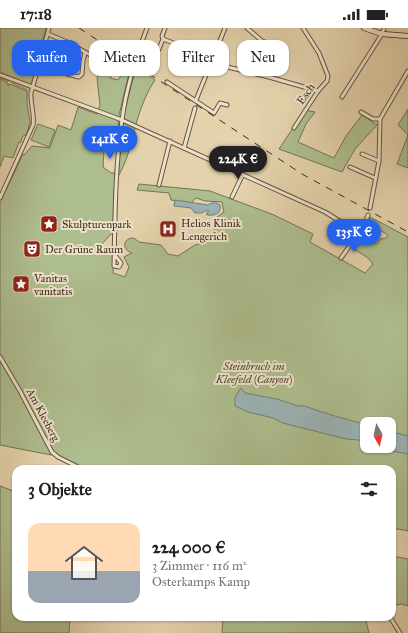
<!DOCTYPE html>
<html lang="de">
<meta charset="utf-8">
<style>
body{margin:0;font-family:"IM FELL Great Primer",serif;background:#f6f6f6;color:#222;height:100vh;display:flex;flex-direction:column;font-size:15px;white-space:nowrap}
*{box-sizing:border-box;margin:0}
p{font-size:13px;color:#767676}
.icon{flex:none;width:22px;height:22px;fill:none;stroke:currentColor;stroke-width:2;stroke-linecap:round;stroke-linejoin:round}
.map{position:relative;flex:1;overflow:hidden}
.details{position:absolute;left:12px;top:437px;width:384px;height:156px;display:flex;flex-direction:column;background:#fff;border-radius:12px;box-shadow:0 1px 3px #0004}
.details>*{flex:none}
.hud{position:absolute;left:12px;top:12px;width:384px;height:36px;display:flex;gap:8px}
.needle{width:26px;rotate:172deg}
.buttons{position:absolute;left:360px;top:389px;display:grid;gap:8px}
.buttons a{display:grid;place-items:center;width:36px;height:36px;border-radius:8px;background:#fff;box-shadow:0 1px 3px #0004;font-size:20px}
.price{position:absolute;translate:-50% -34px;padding:0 9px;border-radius:14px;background:#2563eb;color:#fff;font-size:13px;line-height:26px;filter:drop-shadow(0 1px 2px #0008)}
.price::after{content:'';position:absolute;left:50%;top:24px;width:12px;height:9px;margin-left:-6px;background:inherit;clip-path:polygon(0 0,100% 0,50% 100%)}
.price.active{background:#222;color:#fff}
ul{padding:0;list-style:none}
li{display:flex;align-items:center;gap:12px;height:100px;padding:0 16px}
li+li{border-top:1px solid #e0e0e0}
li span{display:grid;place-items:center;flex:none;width:112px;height:80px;border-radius:12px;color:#555}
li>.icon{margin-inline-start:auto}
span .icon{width:48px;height:48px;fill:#fffc;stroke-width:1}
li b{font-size:17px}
h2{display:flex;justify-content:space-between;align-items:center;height:48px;padding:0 16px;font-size:17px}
.pill{padding:0 14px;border-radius:12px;background:#fff;box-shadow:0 1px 3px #0004;font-size:14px;line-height:36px}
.pill.active{background:#2563eb;color:#fff}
.status{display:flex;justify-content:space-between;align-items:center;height:28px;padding:0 20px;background:#fff;direction:ltr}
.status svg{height:11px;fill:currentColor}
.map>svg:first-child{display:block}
.green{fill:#aebd8e;stroke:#747456;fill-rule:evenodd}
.water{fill:#9bb4b6;stroke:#747d79}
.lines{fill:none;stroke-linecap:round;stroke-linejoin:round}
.stream{stroke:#747d79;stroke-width:1}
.street-casing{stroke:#645542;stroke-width:5}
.secondary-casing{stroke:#3a2b1e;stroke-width:6}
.street{stroke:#ede2c9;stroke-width:3}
.secondary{stroke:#ede2c9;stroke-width:4.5}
.rail{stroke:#3a2b1e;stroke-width:1;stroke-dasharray:7 7;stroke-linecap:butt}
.labels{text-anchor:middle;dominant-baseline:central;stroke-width:4;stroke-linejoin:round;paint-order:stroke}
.street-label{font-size:11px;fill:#3a2b1e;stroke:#ede2c9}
.poi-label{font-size:11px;fill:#3a2b1e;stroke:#ede2c9;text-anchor:start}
.park-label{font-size:11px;font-style:italic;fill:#514834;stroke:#ede2c9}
</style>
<div class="status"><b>17:18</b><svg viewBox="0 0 49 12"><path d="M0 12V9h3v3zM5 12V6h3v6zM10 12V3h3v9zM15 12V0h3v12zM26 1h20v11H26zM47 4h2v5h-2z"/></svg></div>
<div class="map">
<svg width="408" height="605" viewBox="0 0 408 605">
<rect width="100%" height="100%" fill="#e4d2ac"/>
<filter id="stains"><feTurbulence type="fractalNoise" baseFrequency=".005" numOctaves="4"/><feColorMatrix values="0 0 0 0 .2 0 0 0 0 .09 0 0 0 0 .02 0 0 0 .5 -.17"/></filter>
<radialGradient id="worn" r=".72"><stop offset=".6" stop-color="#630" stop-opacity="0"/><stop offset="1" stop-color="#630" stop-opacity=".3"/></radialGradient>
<g class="green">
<path d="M0,0h46l-14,57 -32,-13z"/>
<path d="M136,39l19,13c-15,22 -20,49 -27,74 -2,7 -6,15 -10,23l5,-59z"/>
<path d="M101,40l11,6 -2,4 8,2 8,-12 4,1 -11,46 -1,13 -13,6 -2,33 8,6h4l-2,51v8l-12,13 5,9 8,-3 -1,22 12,4 4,-10 -5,-10 8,-4c-10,-3 -10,-15 2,-15l5,4 22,3 7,9 10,2 17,-11 17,-5 5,-23 7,-5 -2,-10 -17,-1 -9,-3 -5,5 -20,-3 -2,-7 -32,-3 2,-6 71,7 64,24 39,19 -3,8 55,31 8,-9 -5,-6 -17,-11 9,-13 17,10 3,-5 6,-1 2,-3 -20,-12 2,-6 38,20v294l-16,-3v-59h-308l-25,-13 -2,-3 -6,2 -51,-10v-252l4,1 19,-40 1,1 8,-9 18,2 8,-23 13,5 7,-23 19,7 3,-9 -3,-27zM367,396h22v22h-22z"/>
<path d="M0,51l8,4v3l2,-2 17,7v13l3,18 -3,12 -4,2 -3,7 -1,-1 -6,16 -9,-2 -4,11z"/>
<path d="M408,81v59l-11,-4 11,-29 -10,-10z"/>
<path d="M305,82l10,2 -9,12 -8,18 36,16 12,-22 16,-21 15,10 -22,24 -13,23 -63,-23z"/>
<path d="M38,96l17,6 -6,17 -18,-7z"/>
<path d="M0,458l16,6v125h54l-1,16h-69z"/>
<path d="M392,528l16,3v47l-7,-2 -9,2z"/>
<path d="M223,589h142l4,16h-147z"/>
</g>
<g class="water">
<path d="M175,172l33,5c4,-3 9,-3 12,0 2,9 -6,11 -13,10l-1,-1 3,-3h-4l-3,2h-7l-4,-5 -17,-2z"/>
<path d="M241,360l4,5 32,6 21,7h7c20,8 41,13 62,19v19l-8,-4 -13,-1 -63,-16 -10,-5 -25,-6 -13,-6v-9z"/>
<path d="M389,403l19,5v18l-32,-6 -5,-2h18z"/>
</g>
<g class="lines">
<g class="stream">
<path d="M0,50l8,3"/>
<path d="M12,55l16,7"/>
</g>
<defs>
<g id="street">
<path d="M247,0l15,13 6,2"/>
<path d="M48,6l19,8 43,24"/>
<path d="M163,11l18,7 -1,5"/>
<path d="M159,21l4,-10 -1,-3 3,-8"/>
<path d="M40,34l27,12 12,3 3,-3 1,-13 2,-8"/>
<path d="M211,35l58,14 49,14"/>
<path d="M0,47l122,45 203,92 34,21"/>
<path d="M167,54l47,31 6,-10 7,2"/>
<path d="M342,69l40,-63 2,-6"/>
<path d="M196,72l29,-72"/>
<path d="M361,84l12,7h7"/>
<path d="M294,100l24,-37 9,-10 1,-5 -9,-23 -16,-25"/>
<path d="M184,120l11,-40"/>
<path d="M362,126l17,7"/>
<path d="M350,139l25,11"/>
<path d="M159,157l11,-44"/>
<path d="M232,169l11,-23"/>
<path d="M0,170l33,-73c2,-11 -3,-21 -2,-32l18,-65"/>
<path d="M370,180l9,-47 1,-42 28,-48"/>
<path d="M114,226l7,9 -2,4 -5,-1c1,-48 1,-98 8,-146 4,-32 14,-63 25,-92"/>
<path d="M341,230l24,-34 3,-9"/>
<path d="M0,329l20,34 32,61 6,5 24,12"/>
<path d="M390,589l10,16"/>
</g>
<path id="secondary" d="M364,0l18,6 26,2"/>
</defs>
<use href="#street" class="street-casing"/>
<use href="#secondary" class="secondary-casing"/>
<use href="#street" class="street"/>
<use href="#secondary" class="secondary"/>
<path class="rail" d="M79,0l223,146 106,58"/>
</g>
<defs>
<symbol id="sight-square" viewBox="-11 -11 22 22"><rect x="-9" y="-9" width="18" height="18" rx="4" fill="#8f2418" stroke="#ede2c9"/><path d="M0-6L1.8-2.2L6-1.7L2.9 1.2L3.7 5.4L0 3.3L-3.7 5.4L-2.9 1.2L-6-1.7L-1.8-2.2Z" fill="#fff"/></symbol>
<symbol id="hospital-square" viewBox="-11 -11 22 22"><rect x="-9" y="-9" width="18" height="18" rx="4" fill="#8f2418" stroke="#ede2c9"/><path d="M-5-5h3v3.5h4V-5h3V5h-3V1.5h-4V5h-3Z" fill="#fff"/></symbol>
<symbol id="theatre-square" viewBox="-11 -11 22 22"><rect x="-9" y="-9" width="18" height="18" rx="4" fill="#8f2418" stroke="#ede2c9"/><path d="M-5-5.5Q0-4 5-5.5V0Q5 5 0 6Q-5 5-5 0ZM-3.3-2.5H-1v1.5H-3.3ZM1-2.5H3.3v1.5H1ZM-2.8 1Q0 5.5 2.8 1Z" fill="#fff"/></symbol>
</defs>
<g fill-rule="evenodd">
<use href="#sight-square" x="39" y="186" width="20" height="20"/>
<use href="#hospital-square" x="158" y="191" width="20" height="20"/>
<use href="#theatre-square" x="22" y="211" width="20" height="20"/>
<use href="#sight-square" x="11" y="246" width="20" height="20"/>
</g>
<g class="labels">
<g class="street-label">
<text transform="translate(306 66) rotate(-55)">Esch</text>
<text transform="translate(43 387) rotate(62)">Am Kleeberg</text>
</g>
<g class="poi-label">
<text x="181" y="195">Helios Klinik<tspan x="181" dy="13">Lengerich</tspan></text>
<text x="62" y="196">Skulpturenpark</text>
<text x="45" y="221">Der Grüne Raum</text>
<text x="34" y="250">Vanitas<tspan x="34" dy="13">vanitatis</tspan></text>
</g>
<g class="park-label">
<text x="254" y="338">Steinbruch im<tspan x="254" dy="13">Kleefeld (Canyon)</tspan></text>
</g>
</g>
<rect width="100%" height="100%" filter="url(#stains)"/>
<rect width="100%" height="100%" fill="url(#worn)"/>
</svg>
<div class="buttons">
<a><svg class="needle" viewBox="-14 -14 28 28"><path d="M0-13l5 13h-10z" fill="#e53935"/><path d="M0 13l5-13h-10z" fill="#767676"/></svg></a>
</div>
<b class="price" style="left:110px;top:132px">141K €</b>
<b class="price active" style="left:238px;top:152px">224K €</b>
<b class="price" style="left:354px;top:225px">135K €</b>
<div class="hud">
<a class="pill active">Kaufen</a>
<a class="pill">Mieten</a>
<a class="pill">Filter</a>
<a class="pill">Neu</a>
</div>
<section class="details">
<h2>3 Objekte<svg class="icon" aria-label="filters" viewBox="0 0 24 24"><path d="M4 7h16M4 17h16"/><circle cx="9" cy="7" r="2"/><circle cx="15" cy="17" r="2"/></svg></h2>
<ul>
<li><span style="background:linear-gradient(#ffd9b3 60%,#9aa5b1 0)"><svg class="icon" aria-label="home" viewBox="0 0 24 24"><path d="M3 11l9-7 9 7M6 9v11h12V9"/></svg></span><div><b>224 000 €</b><p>3 Zimmer · 116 m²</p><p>Osterkamps Kamp</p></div></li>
</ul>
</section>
</div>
